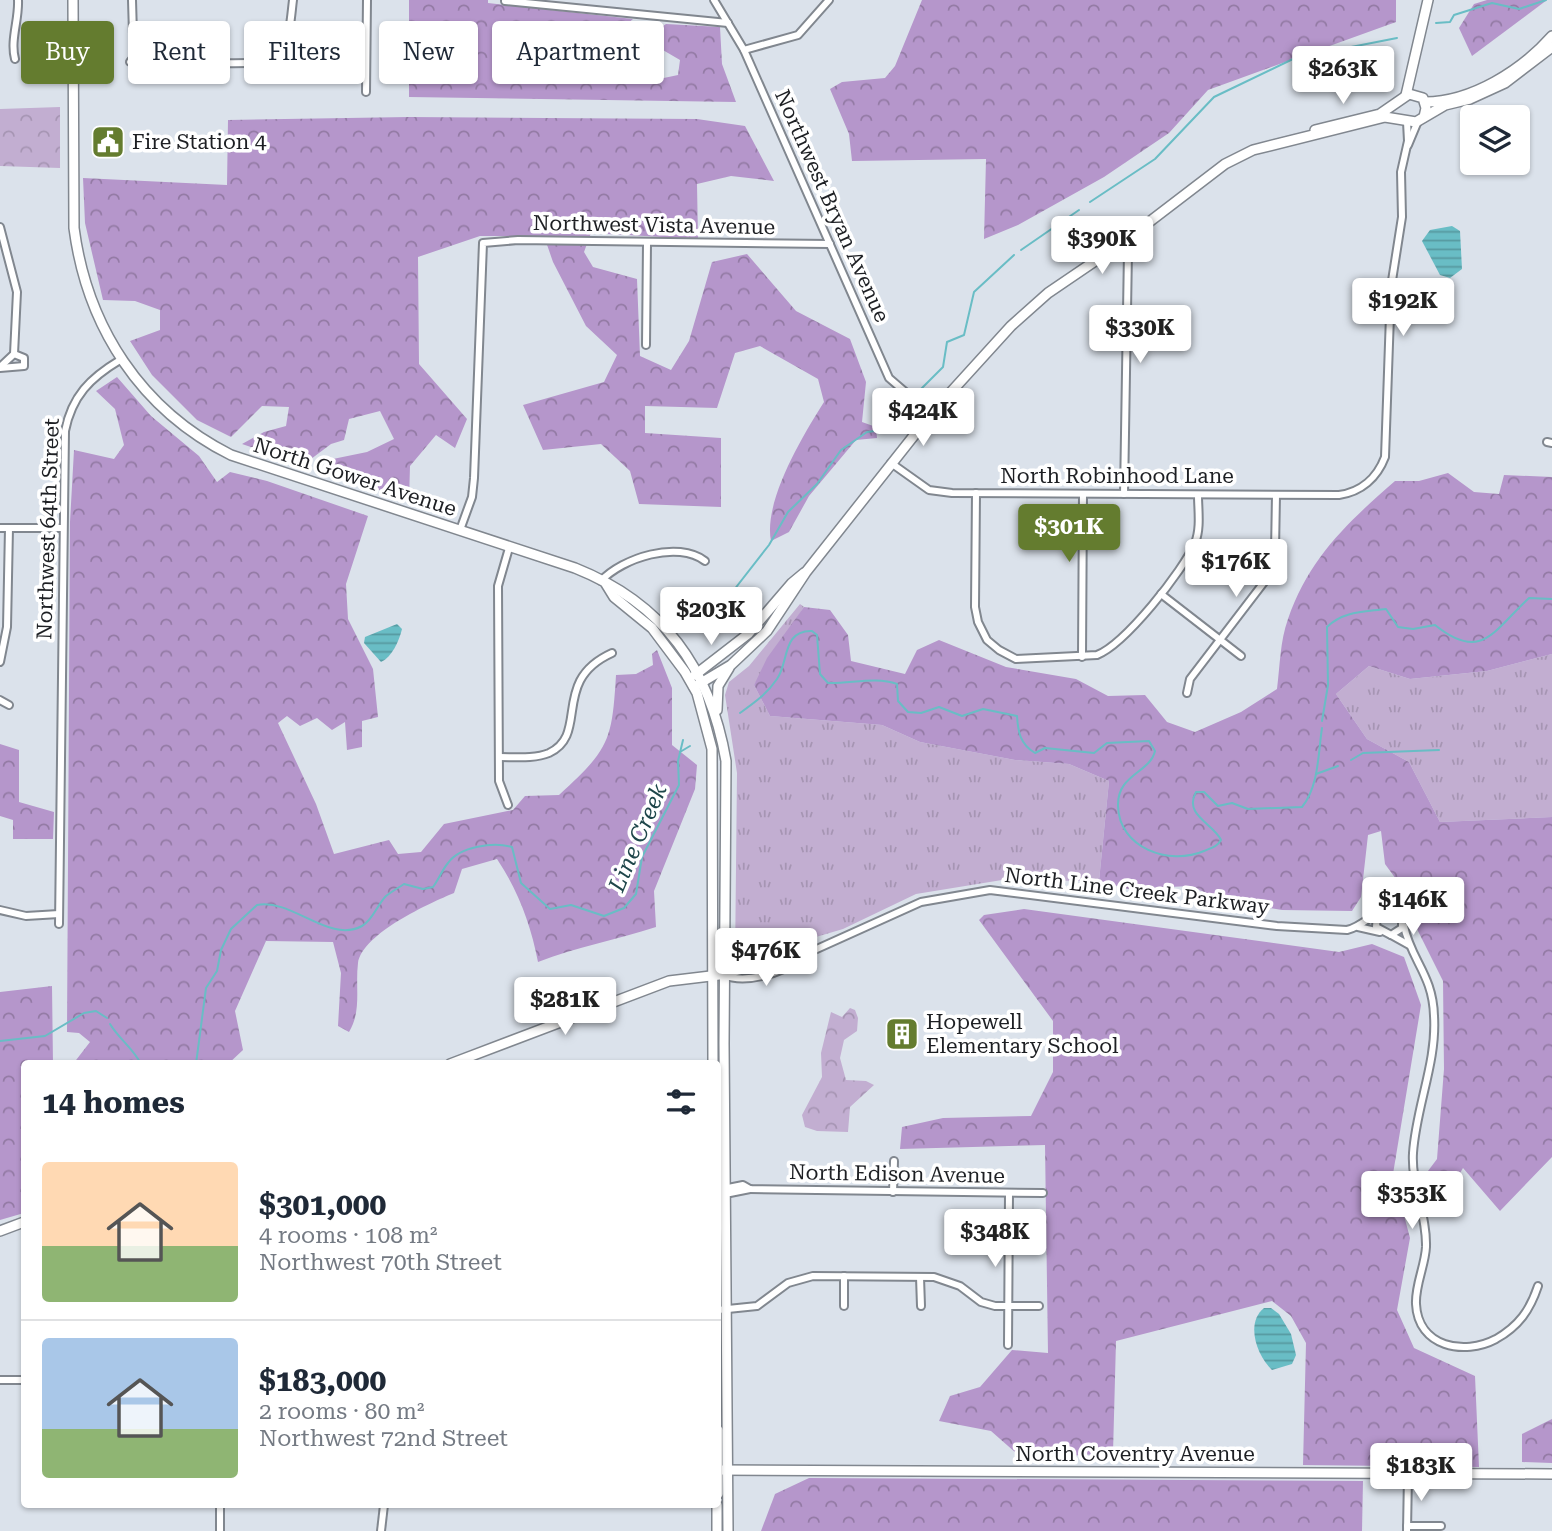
<!DOCTYPE html>
<meta charset="utf-8">
<style>
body{margin:0;font-family:"Roboto Serif",serif;background:#f6f6f7;color:#1f2937;height:100vh;display:flex;flex-direction:column;font-size:26px;white-space:nowrap}
*{box-sizing:border-box;margin:0}
p{font-size:23px;color:#747a83}
.icon{flex:none;width:38px;height:38px;fill:none;stroke:currentColor;stroke-width:2;stroke-linecap:round;stroke-linejoin:round}
.map{position:relative;flex:1;overflow:hidden}
.drawer{position:absolute;left:21px;top:1060px;width:700px;height:448px;display:flex;flex-direction:column;background:#fff;border-radius:7px;box-shadow:0 2px 5px #0004}
.drawer>*{flex:none}
.top-card{position:absolute;left:21px;top:21px;width:700px;height:63px;display:flex;gap:14px}
.controls{position:absolute;left:1460px;top:105px;display:grid;gap:14px}
.controls a{display:grid;place-items:center;width:70px;height:70px;border-radius:7px;background:#fff;box-shadow:0 2px 5px #0004;font-size:35px}
.price{position:absolute;translate:-50% -60px;padding:0 16px;border-radius:7px;background:#fff;color:#222;font-size:23px;line-height:46px;filter:drop-shadow(0 2px 4px #0008)}
.price::after{content:'';position:absolute;left:50%;top:42px;width:21px;height:16px;margin-left:-10px;background:inherit;clip-path:polygon(0 0,100% 0,50% 100%)}
.price.selected{background:#647c2f;color:#fff}
ul{padding:0;list-style:none}
li{display:flex;align-items:center;gap:21px;height:175px;padding:0 21px}
li+li{border-top:2px solid #e0e1e3}
li span{display:grid;place-items:center;flex:none;width:196px;height:140px;border-radius:7px;color:#555}
li>.icon{margin-inline-start:auto}
span .icon{width:84px;height:84px;fill:#fffc;stroke-width:1}
li b{font-size:30px}
h2{display:flex;justify-content:space-between;align-items:center;height:84px;padding:0 21px;font-size:30px}
.pill{padding:0 24px;border-radius:7px;background:#fff;box-shadow:0 2px 5px #0004;font-size:24px;line-height:63px}
.pill.selected{background:#647c2f;color:#fff}
.map>svg:first-child{display:block}
.grass{fill:url(#grass-tufts)}
.forest{fill:url(#forest-crowns)}
.park{fill:url(#park-crowns)}
.water{fill:url(#water-rules)}
.lines{fill:none;stroke-linecap:round;stroke-linejoin:round}
.stream{stroke:#69bdc5;stroke-width:2}
.street-casing{stroke:#81878f;stroke-width:10}
.secondary-casing{stroke:#81878f;stroke-width:12}
.street{stroke:#fff;stroke-width:6}
.secondary{stroke:#fff;stroke-width:9}
.labels{text-anchor:middle;dominant-baseline:central;stroke-width:7;stroke-linejoin:round;paint-order:stroke}
.poi-label{font-size:21px;fill:#1d1f23;stroke:#fff;text-anchor:start}
.street-label{font-size:21px;fill:#1d1f23;stroke:#fff}
.water-label{font-size:23px;font-style:italic;fill:#1e464a;stroke:#fff}
</style>
<div class="map">
<svg width="1552" height="1531" viewBox="0 0 1552 1531">
<defs>
<pattern id="grass-tufts" width="24" height="20" patternUnits="userSpaceOnUse" patternTransform="scale(1.75)"><rect width="24" height="20" fill="#c2aed1"/><path d="M3 7l-1-3M5 7V3M7 7l1-3M15 17l-1-3M17 17v-4M19 17l1-3" fill="none" stroke="#a695b3"/></pattern>
<pattern id="forest-crowns" width="20" height="18" patternUnits="userSpaceOnUse" patternTransform="scale(1.75)"><rect width="20" height="18" fill="#b596cb"/><path d="M2 6a3 3 0 1 1 6 0M12 15a3 3 0 1 1 6 0" fill="none" stroke="#937aa4"/></pattern>
<pattern id="park-crowns" width="20" height="18" patternUnits="userSpaceOnUse" patternTransform="scale(1.75)"><rect width="20" height="18" fill="#c2aed1"/><path d="M2 6a3 3 0 1 1 6 0M12 15a3 3 0 1 1 6 0" fill="none" stroke="#a695b3"/></pattern>
<pattern id="water-rules" width="6" height="5" patternUnits="userSpaceOnUse" patternTransform="scale(1.75)"><rect width="6" height="5" fill="#69bdc5"/><path d="M0 2.5h6" fill="none" stroke="#5699a0"/></pattern>
</defs>
<rect width="100%" height="100%" fill="#dbe2eb"/>
<g class="grass">
<path d="M800,604l4,3 -50,78 16,31 112,9 38,17 95,18 54,4 40,17 -10,100 -97,-1 -86,14 -73,35 -108,32 2,-188 -12,-78 4,-13 20,-16z"/>
<path d="M1552,654v163l-112,5 -31,-60 -42,-23 -31,-45 33,-28 41,13 77,-8z"/>
</g>
<g class="forest">
<path d="M409,0h79v3l145,16 -23,19 -29,-7 -11,29 70,23 38,-8 2,-15 -36,-21 22,-15 54,3 2,37 14,38 -327,-5z"/>
<path d="M922,0h474v22l-188,68 -39,43 -65,44 -86,48 -34,14 2,-80 -134,2 -3,-27 -19,-45 12,-7 43,-4 10,-12z"/>
<path d="M1487,0h60l-75,56 -13,-28 15,-24z"/>
<path d="M409,117l288,2 48,7 29,55 -43,-5 -34,8 1,55 -107,-6 -7,19 9,15 44,12 3,77 31,14 18,-29 23,-79 35,-8 49,57 54,28 16,43 -4,40 14,5 1,11 -21,2 -47,56 -20,36 -18,9c-8,-39 32,-106 53,-139l-6,-23 -58,-33 -25,7 -18,55 -72,-2v27l76,5v69l-82,-3 -9,-33 -29,-27 -58,6 -20,-45 81,-23 13,-27 -31,-29 -33,-64 -9,-26h-64l-62,21 1,107 48,55 -12,29 -19,-13 -26,31 -1,35 -81,-30v-11l39,-8 27,-13 -14,-28 -31,8 -5,21 -13,4 -28,21 -61,-21 22,-12 22,-6 3,-19 -27,-1 -31,31 -34,-17 -45,-45 -22,-34 30,-11v-20l-25,-9 -32,-1 -18,-77 -2,-45 144,7 1,-65z"/>
<path d="M117,377l34,39 48,40 18,26 13,-10 37,9 101,35 -22,68 2,35 25,50 5,48 -16,4v26l-15,3 -2,-28 -13,8 -15,-12 -17,8 -13,-10 -9,7 38,81 18,50 55,-14 9,14 23,-2 23,-28 69,-14 12,-14 34,-1c50,-46 53,-53 57,-120l20,-1 17,-9 -1,-11 5,-4 15,38v57l25,20 -2,24 -41,102 2,36c-39,13 -80,20 -118,35 -7,-37 -20,-72 -41,-103l-35,10 -8,24c-24,10 -91,40 -96,70 -3,24 4,48 -9,69l-11,-6 3,-53 -8,-31 -67,-1 -31,70 8,39 -15,14h-155l17,-22 -11,-9 -12,-1 3,-510 4,-72 40,9 10,-14 -9,-36 -19,-18z"/>
<path d="M1448,473l26,19 25,2 5,-19 48,2v177l-65,17 -77,8 -41,-13 -33,28 31,45 42,23 31,60 112,-5v340l-52,54 -37,-43 -19,32 -7,1 -11,-9 -1,-17 12,-16 7,-90 -1,-88 -25,-50 -14,-41 -19,-26 -4,-33 -13,4 -7,62 -9,14 -70,-1 -57,-9 -35,-15 -62,3 -29,-8 10,-100 -40,-17 -54,-4 -95,-18 -38,-17 -112,-9 -16,-31 13,-27 37,-51 26,3 18,25 3,26 54,13 12,-24 22,-10 67,27 70,12 32,17 37,-1 22,27 28,10 46,-20 36,-23c3,-23 3,-48 11,-70 21,-61 60,-97 107,-138h24z"/>
<path d="M0,744l19,6v52l35,10 -1,27h-40v-19l-13,-4z"/>
<path d="M1024,909l315,43 33,-8 32,13 17,48 -28,169 17,64 -13,72 17,38 61,28 4,91 -176,-2 3,-122 -15,-27 -19,-15 -156,40 -3,112 -90,6 -32,-28 -52,-10 11,-25 30,-9 32,-37 36,3 -3,-208 -145,4 2,-22 41,-9 88,-2 22,-44v-51l-74,-101 5,-5z"/>
<path d="M52,986l1,78h-29v149l-24,7v-228z"/>
<path d="M1552,1419v44l-30,-1v-28z"/>
<path d="M809,1478l554,3 -1,50h-601l14,-37z"/>
</g>
<g class="park">
<path d="M60,107v61l-60,-2v-57z"/>
<path d="M850,1008l5,2 3,8 -1,13 -13,9 -4,18 6,22 20,1 8,4 -24,22 -2,25 -31,-1 -12,-4 -3,-12 20,-38 -1,-24 10,-41 11,5z"/>
</g>
<g class="water">
<path d="M1452,226l8,5 2,38 -12,9 -10,-3 -18,-34 8,-11z"/>
<path d="M397,624l5,5c-3,12 -10,28 -21,33l-17,-19 1,-6z"/>
<path d="M1264,1308h7l8,6 12,20 5,21 -4,9 -20,6c-15,-14 -27,-47 -8,-62z"/>
</g>
<g class="lines">
<g class="stream">
<path d="M1436,23l14,-1 4,-7 38,-12 27,6 27,-9"/>
<path d="M1090,202l65,-43 59,-62 81,-39 102,-20"/>
<path d="M1021,250l58,-40"/>
<path d="M920,390l23,-23 4,-25 17,-7 10,-43 40,-37"/>
<path d="M711,631l12,-27 46,-59 19,-33 29,-28 24,-34 26,-18 31,-4 9,-22"/>
<path d="M740,713c14,-10 27,-19 37,-34 12,-17 5,-49 35,-48l5,4 3,39 8,9c22,1 48,-7 69,1l1,17 10,11 13,1 18,-6 23,9 21,-7 34,7c1,16 3,28 18,37l10,-5 49,5 13,-10 42,-2 6,10c-5,22 -38,23 -37,55 1,42 51,60 86,45 7,-3 13,-4 17,-11 -7,-16 -38,-25 -25,-48h8l14,14 14,-3 16,6 54,-2c17,-21 16,-53 20,-79"/>
<path d="M1322,721l6,-36 -1,-58c16,-16 37,-15 59,-18l12,18 15,2 22,-4c47,38 59,5 94,-27l23,1"/>
<path d="M680,752l10,-6"/>
<path d="M1351,760l12,-7 76,-3"/>
<path d="M1316,774l22,-8"/>
<path d="M110,1024c9,15 23,24 31,40"/>
<path d="M0,1041l45,-5 39,-23 12,-2 11,7"/>
<path d="M196,1064l10,-76 11,-17 4,-21 10,-21 26,-24c35,-7 72,39 105,21 11,-6 15,-21 24,-30 5,-4 12,-8 18,-12l19,5 10,-2c6,-8 9,-17 15,-24 12,-17 46,-21 64,-16l9,36 29,26 21,-4 33,11 20,-8 12,-14 6,-37 37,-72 -1,-24 5,-21"/>
</g>
<defs>
<g id="street">
<path d="M132,0l1,34 6,17"/>
<path d="M714,0l30,50 145,328 42,36"/>
<path d="M505,1l223,22"/>
<path d="M204,34v28"/>
<path d="M744,50l54,-15 31,-35"/>
<path d="M139,51c31,19 81,11 116,12 36,-12 34,-30 38,-63"/>
<path d="M280,51l11,10"/>
<path d="M15,59c-5,-19 4,-39 3,-59"/>
<path d="M130,62l9,-11"/>
<path d="M366,92l1,-92"/>
<path d="M1408,145l10,-24"/>
<path d="M0,227l17,65 -3,62 -14,13"/>
<path d="M1123,242l5,9 -4,243"/>
<path d="M646,345l1,-101"/>
<path d="M0,368l24,-2v-8l-10,-4"/>
<path d="M1547,442l5,1"/>
<path d="M891,463l38,27 23,3 387,2c22,-3 38,-17 46,-38l6,-170 11,-70 -1,-45 7,-31 -1,-19"/>
<path d="M976,493l-1,114 3,15 9,18 12,10 17,9 81,-4c28,-11 86,-84 98,-112 6,-15 3,-33 3,-48"/>
<path d="M0,528h62"/>
<path d="M460,530l12,-33 2,-19 9,-235 35,-3 312,4"/>
<path d="M601,581c21,-23 77,-41 104,-20"/>
<path d="M1161,594l80,62"/>
<path d="M1082,657l1,-163"/>
<path d="M0,662l7,-35 2,-99"/>
<path d="M1187,693l3,-14 78,-102 7,-26 1,-56"/>
<path d="M0,700l9,5"/>
<path d="M500,757c15,0 35,2 49,-4 41,-19 1,-72 63,-100"/>
<path d="M508,805l-9,-24 -1,-195 11,-38"/>
<path d="M0,910l26,6 33,-2"/>
<path d="M59,924l6,-493c7,-35 25,-53 55,-71"/>
<path d="M1404,926c7,34 29,49 30,90 3,46 -18,91 -21,137 -2,32 14,61 13,94 -1,19 -11,38 -10,57 2,43 48,52 80,35 23,-13 34,-29 42,-53"/>
<path d="M1358,927l22,5"/>
<path d="M1391,935l18,10"/>
<path d="M724,975l75,-18 122,-55 69,-12 287,36 70,4c18,-4 29,-22 45,-23l10,8v13l-11,7 -15,-8 1,-13"/>
<path d="M724,975c20,9 58,-1 74,-16"/>
<path d="M724,1189l6,4 20,-4"/>
<path d="M718,1190l25,-5 7,4 293,4"/>
<path d="M893,1192l1,-31"/>
<path d="M920,1277l1,29"/>
<path d="M844,1306v-30"/>
<path d="M718,1310l39,-4 31,-23 25,-7 121,1 26,9 21,16 14,4h44"/>
<path d="M1008,1345l1,-152"/>
<path d="M0,1380h24"/>
<path d="M220,1505v26"/>
<path d="M1407,1526h34"/>
<path d="M381,1531l3,-26"/>
<path d="M1407,1531l1,-56"/>
</g>
<g id="secondary">
<path d="M73,0l1,228c13,99 67,182 157,227l344,113c88,35 135,100 151,193l-2,283 4,487"/>
<path d="M1406,95l22,-95"/>
<path d="M1425,102c47,0 97,-32 127,-66"/>
<path d="M1315,130l65,-16 29,-20 14,4 3,10 -2,9"/>
<path d="M606,584l8,13 38,31 33,44 12,21 15,56 1,315"/>
<path d="M695,675l53,-41 44,-51 12,-10"/>
<path d="M694,687l37,-22 36,-34 39,-59 125,-158 80,-88 37,-33 75,-51 102,-78 28,-14 132,-33 31,5 29,-17 25,-6 35,-16 47,-36"/>
<path d="M717,710l1,-24 11,-18"/>
<path d="M450,1064l219,-83 50,-6"/>
<path d="M0,1231l24,-9"/>
<path d="M718,1430v64"/>
<path d="M718,1470l834,4"/>
<path d="M717,1531v-26"/>
</g>
</defs>
<use href="#street" class="street-casing"/>
<use href="#secondary" class="secondary-casing"/>
<use href="#street" class="street"/>
<use href="#secondary" class="secondary"/>
</g>
<defs>
<symbol id="civic-square" viewBox="-11 -11 22 22"><rect x="-9" y="-9" width="18" height="18" rx="4" fill="#647c2f" stroke="#fff"/><path d="M-.6-6.5H3V-4.5H.6V-3L4-1V1h2V6H-6V1h2V-1L-.6-3ZM-1.2 2.5V6h2.4V2.5Z" fill="#fff"/></symbol>
<symbol id="building-square" viewBox="-11 -11 22 22"><rect x="-9" y="-9" width="18" height="18" rx="4" fill="#647c2f" stroke="#fff"/><path d="M-4-6H4V6H1V3H-1V6H-4ZM-2.5-4.3h1.7v1.8h-1.7ZM.8-4.3h1.7v1.8H.8ZM-2.5-1h1.7V.8h-1.7ZM.8-1h1.7V.8H.8Z" fill="#fff"/></symbol>
</defs>
<g fill-rule="evenodd">
<use href="#civic-square" x="89" y="123" width="38" height="38"/>
<use href="#building-square" x="883" y="1015" width="38" height="38"/>
</g>
<g class="labels">
<g class="poi-label">
<text x="132" y="142">Fire Station 4</text>
<text x="926" y="1022">Hopewell<tspan x="926" dy="24">Elementary School</tspan></text>
</g>
<g class="street-label">
<text transform="translate(832 206) rotate(66)">Northwest Bryan Avenue</text>
<text transform="translate(654 225) rotate(1)">Northwest Vista Avenue</text>
<text x="1117" y="476">North Robinhood Lane</text>
<text transform="translate(355 477) rotate(18)">North Gower Avenue</text>
<text transform="translate(48 529) rotate(-88)">Northwest 64th Street</text>
<text transform="translate(1137 891) rotate(7)">North Line Creek Parkway</text>
<text transform="translate(897 1174) rotate(1)">North Edison Avenue</text>
<text x="1135" y="1454">North Coventry Avenue</text>
</g>
<g class="water-label">
<text transform="translate(638 838) rotate(-67)">Line Creek</text>
</g>
</g>
</svg>
<div class="controls">
<a><svg class="icon" aria-label="layers" viewBox="0 0 24 24"><path d="M12 4l9 5-9 5-9-5zM3 14l9 5 9-5"/></svg></a>
</div>
<b class="price" style="left:1343px;top:106px">$263K</b>
<b class="price" style="left:1102px;top:276px">$390K</b>
<b class="price" style="left:1403px;top:338px">$192K</b>
<b class="price" style="left:1140px;top:365px">$330K</b>
<b class="price" style="left:923px;top:448px">$424K</b>
<b class="price selected" style="left:1069px;top:564px">$301K</b>
<b class="price" style="left:1236px;top:599px">$176K</b>
<b class="price" style="left:711px;top:647px">$203K</b>
<b class="price" style="left:1413px;top:937px">$146K</b>
<b class="price" style="left:766px;top:988px">$476K</b>
<b class="price" style="left:565px;top:1037px">$281K</b>
<b class="price" style="left:1412px;top:1231px">$353K</b>
<b class="price" style="left:995px;top:1269px">$348K</b>
<b class="price" style="left:1421px;top:1503px">$183K</b>
<div class="top-card">
<a class="pill selected">Buy</a>
<a class="pill">Rent</a>
<a class="pill">Filters</a>
<a class="pill">New</a>
<a class="pill">Apartment</a>
</div>
<section class="drawer">
<h2>14 homes<svg class="icon" aria-label="filters" viewBox="0 0 24 24"><path d="M4 7h16M4 17h16"/><circle cx="9" cy="7" r="2"/><circle cx="15" cy="17" r="2"/></svg></h2>
<ul>
<li><span style="background:linear-gradient(#ffd9b3 60%,#8fb573 0)"><svg class="icon" aria-label="home" viewBox="0 0 24 24"><path d="M3 11l9-7 9 7M6 9v11h12V9"/></svg></span><div><b>$301,000</b><p>4 rooms · 108 m²</p><p>Northwest 70th Street</p></div></li>
<li><span style="background:linear-gradient(#a9c7e8 65%,#8fb573 0)"><svg class="icon" aria-label="home" viewBox="0 0 24 24"><path d="M3 11l9-7 9 7M6 9v11h12V9"/></svg></span><div><b>$183,000</b><p>2 rooms · 80 m²</p><p>Northwest 72nd Street</p></div></li>
</ul>
</section>
</div>
